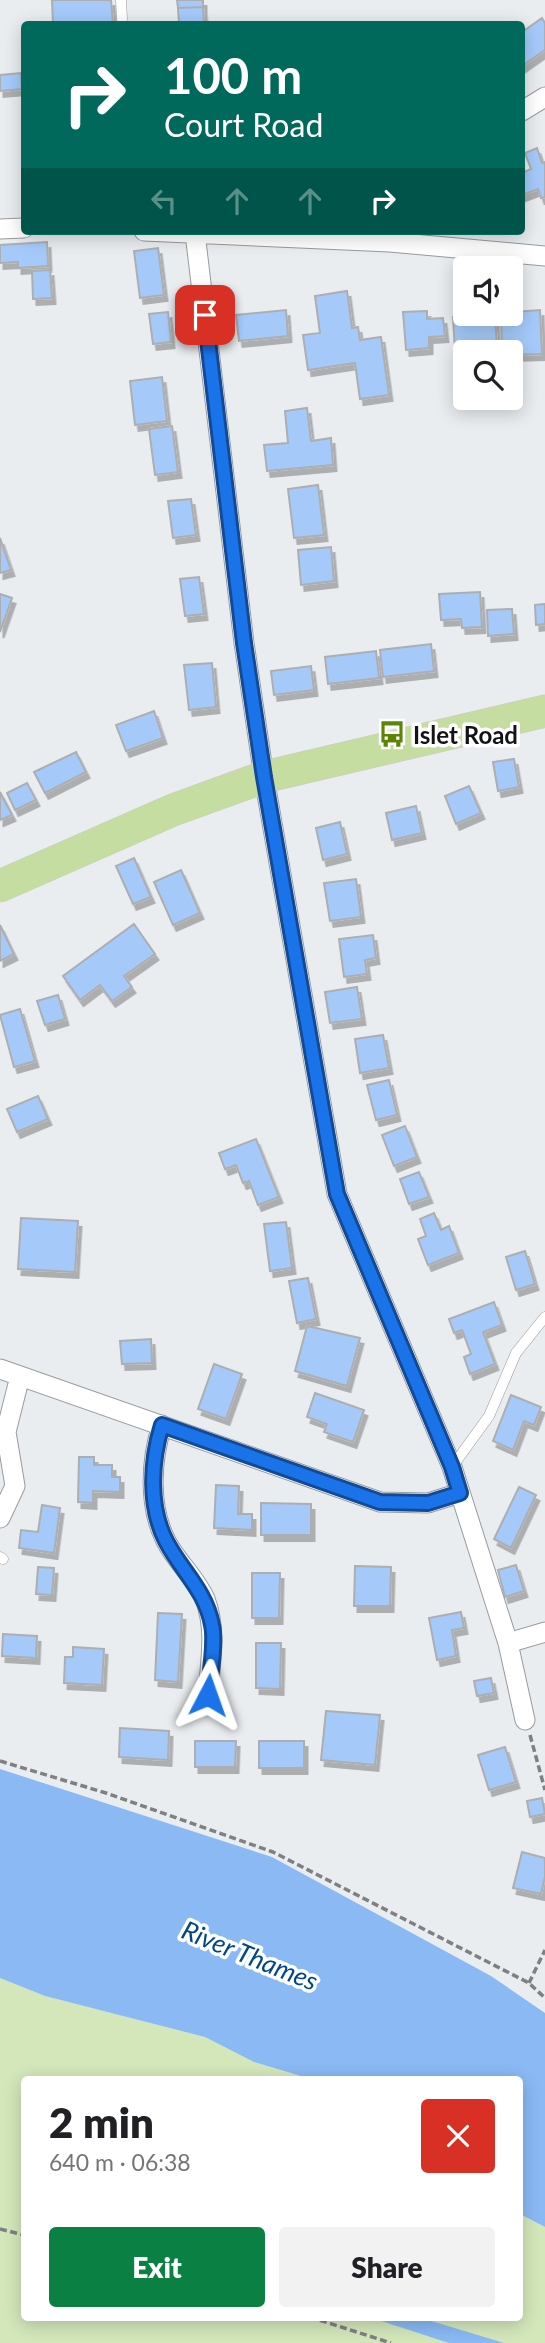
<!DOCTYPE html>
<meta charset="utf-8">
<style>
:root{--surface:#fff;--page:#f2f2f2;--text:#202124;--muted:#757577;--accent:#0b8043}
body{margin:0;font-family:Lato,sans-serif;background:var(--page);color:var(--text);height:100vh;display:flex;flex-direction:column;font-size:26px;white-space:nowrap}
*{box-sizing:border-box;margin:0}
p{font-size:23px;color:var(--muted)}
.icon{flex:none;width:38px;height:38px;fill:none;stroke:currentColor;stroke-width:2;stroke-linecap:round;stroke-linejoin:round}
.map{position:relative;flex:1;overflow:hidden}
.sheet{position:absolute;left:21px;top:2076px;width:502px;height:245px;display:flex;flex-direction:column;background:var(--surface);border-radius:7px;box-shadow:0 4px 18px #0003}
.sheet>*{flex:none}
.guide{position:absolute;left:21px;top:21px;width:504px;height:214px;border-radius:7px;box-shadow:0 4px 18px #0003;background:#00695c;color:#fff;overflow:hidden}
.tools{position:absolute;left:453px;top:256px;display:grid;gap:14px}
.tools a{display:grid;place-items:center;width:70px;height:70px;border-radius:7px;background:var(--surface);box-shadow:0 4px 18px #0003;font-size:35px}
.pin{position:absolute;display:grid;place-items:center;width:60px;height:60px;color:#fff;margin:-30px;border-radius:14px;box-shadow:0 4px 10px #0006}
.me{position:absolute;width:77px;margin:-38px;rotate:4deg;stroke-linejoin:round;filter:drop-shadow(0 0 5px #0008)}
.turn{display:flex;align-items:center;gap:24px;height:147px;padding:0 28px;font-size:32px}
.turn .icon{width:91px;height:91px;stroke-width:2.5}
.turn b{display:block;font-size:49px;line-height:60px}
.lanes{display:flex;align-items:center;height:66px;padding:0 28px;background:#0003;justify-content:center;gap:35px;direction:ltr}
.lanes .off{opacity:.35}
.round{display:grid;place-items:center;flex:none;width:74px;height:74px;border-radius:7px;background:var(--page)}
.summary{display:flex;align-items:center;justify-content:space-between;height:119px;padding:0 28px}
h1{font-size:42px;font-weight:800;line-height:52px}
.primary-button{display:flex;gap:14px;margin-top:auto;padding:14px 28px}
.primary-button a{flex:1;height:80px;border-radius:7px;background:var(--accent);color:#fff;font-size:28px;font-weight:800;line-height:80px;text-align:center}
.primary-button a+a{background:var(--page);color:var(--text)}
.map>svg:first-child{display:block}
</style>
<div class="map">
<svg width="545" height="2343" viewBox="0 0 545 2343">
<defs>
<filter id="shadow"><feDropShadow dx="3.5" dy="6" stdDeviation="0" flood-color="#0004"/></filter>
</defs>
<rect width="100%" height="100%" fill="#eaedf0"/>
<!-- green -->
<path fill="#d3e7bb" d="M0 1978 45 1996 205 2037 254 2062 311 2079H24V2317H520V2214L545 2227V2343H0Z"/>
<!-- water -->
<path fill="#8ab9f4" d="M0 1769 272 1857 491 1976 545 2013V2227L520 2214V2079H311L254 2062 205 2037 45 1996 0 1978Z
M369 2317H418L504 2343H449Z"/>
<!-- building -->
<path fill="#a5cafa" stroke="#acaeb2" stroke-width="2" filter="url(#shadow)" d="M52 0H111L113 24H53Z
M177 0H203V7L178 8Z
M203 7 204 24H179L178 8Z
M542 18 545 23V50L522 66V25L525 30Z
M21 73 22 89 0 91V75Z
M537 148 542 163 545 162V197L541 198 538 189 522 195V173L531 169 525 153Z
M47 242 48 266 18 268V262L0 263V245Z
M158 248 164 295 140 298 134 251Z
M50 270 52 298 33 299 32 271Z
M347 291 352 328 358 327 360 340 381 337 389 395 360 399 355 363 308 370 303 335 320 333 315 296Z
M286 310 288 336 239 341 236 315Z
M540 310 542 354 511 355V352H502L501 313Z
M427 311V319L443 318 445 336 429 337V348L406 350 403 312Z
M168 312 171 342 153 344 149 314Z
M495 314 497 349 455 351 453 317Z
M162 377 167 421 135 425 130 381Z
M307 408 311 441 331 438 333 465 267 471 264 445 288 443 285 411Z
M172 426 178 472 155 475 149 429Z
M318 485 324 535 294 538 288 489Z
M191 499 196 535 173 538 168 501Z
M0 538 11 570 0 573Z
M331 547 334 581 301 585 298 550Z
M199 577 204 614 185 616 180 579Z
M480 592 482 627 462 628 461 619 441 620 439 594Z
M0 594 12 598 0 632Z
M545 604V624L536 625 535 605Z
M512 609 514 634 488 636 487 610Z
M431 644 434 671 383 677 380 650Z
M376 651 379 678 328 684 325 657Z
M212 663 216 707 189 710 184 665Z
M311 666 314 690 274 695 271 671Z
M154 711 163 738 126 751 116 725Z
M76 752 86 772 45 793 34 772Z
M514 759 519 787 498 791 493 762Z
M27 783 36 800 15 810 7 793Z
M469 786 481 813 456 824 445 796Z
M0 792 12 815 0 820Z
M416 806 422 833 392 840 386 813Z
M340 822 347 854 323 860 316 828Z
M134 858 151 897 133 904 116 866Z
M181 870 200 913 173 925 154 882Z
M356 879 361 917 330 921 324 883Z
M134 924 155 954 124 976 132 987 112 1001 100 985 80 1000 63 976Z
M0 925 14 954 0 961Z
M373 935 376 958 365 960 367 974 344 977 339 939Z
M357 987 362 1019 330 1023 325 992Z
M58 995 65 1019 45 1025 37 1001Z
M20 1009 35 1061 14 1067 0 1015Z
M383 1035 389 1068 360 1073 355 1039Z
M389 1080 397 1115 376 1120 367 1085Z
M38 1096 48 1119 17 1132 7 1109Z
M405 1126 417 1157 394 1166 382 1135Z
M256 1139 279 1197 258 1205 249 1181 243 1183 236 1165 225 1169 219 1153Z
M419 1172 429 1197 409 1204 400 1179Z
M434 1213 441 1230 449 1226 459 1253 428 1265 418 1239 426 1236 420 1219Z
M21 1218 78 1221 75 1272 18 1269Z
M286 1222 292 1268 270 1271 264 1224Z
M525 1251 535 1284 516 1290 506 1257Z
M308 1278 316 1319 297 1323 289 1281Z
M494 1302 502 1325 483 1332 495 1364 470 1374 464 1357 471 1354 462 1330 454 1333 449 1319Z
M307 1326 360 1338 347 1386 295 1371Z
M151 1339 152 1363 122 1364 120 1341Z
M214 1364 242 1374 226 1419 198 1409Z
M315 1393 364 1410 353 1442 324 1432 327 1424 307 1417Z
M511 1395 541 1407 534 1425 524 1421 513 1450 493 1441Z
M79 1457H94V1465H112V1477H120V1492L93 1491V1503L78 1502Z
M216 1485 239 1486 238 1514H252V1530L214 1528Z
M519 1487 536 1495 511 1548 494 1539Z
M261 1503 311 1504V1535H261Z
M42 1505 60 1508 54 1553 19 1548 21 1530 38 1532Z
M516 1565 524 1591 505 1597 498 1570Z
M355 1566 391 1567 390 1606H354Z
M38 1567 54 1568 52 1595 36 1594Z
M252 1573H280L279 1618H252Z
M461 1612 464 1628 452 1630 456 1656 437 1660 429 1618Z
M158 1613 182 1614 178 1682 155 1680Z
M3 1634 37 1636 36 1658 2 1656Z
M256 1643H281L280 1689 256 1688Z
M73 1647 104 1649 102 1685 64 1683 65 1657H73Z
M491 1678 494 1693 477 1696 474 1681Z
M326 1711 380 1715 375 1765 321 1760Z
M120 1728 169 1731 168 1760 119 1757Z
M195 1741H236L235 1767H195Z
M259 1741H304V1768H259Z
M505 1747 516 1782 489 1790 478 1755Z
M542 1798 545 1814 530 1817 527 1801Z
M522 1852 545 1858V1876L541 1894 513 1888Z"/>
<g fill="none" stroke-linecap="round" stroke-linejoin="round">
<defs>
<path id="service" d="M121 0 122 19
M452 1467 489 1416 516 1353 545 1317
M0 1557 3 1559"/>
<path id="minor" d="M522 111 545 97
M0 229 24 228
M144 231 390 242 545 256
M195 233 244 643 264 777 337 1194 452 1467 508 1643
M0 1369 380 1502 428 1503 460 1493
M162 1425C151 1460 148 1506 166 1541 176 1561 196 1578 205 1599 217 1630 210 1663 208 1695
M0 1518 15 1486 6 1432 20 1376
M525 1720 508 1643 545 1632"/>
<path id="primary" d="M0 886 173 810 264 777 545 711"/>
</defs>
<!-- service casing -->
<use href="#service" stroke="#989b9e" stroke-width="11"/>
<!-- minor casing -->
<use href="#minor" stroke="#989b9e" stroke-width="21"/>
<!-- primary casing -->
<use href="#primary" stroke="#cbcbcb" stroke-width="33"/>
<!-- path -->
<path stroke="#7e8082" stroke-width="3.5" stroke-dasharray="7 3.5" stroke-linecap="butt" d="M530 1735 545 1790
M0 1761 106 1793 273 1852 529 1983 545 1998
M529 1983 545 1950
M0 2229 24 2235
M310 2317 391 2343"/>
<!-- service -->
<use href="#service" stroke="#fff" stroke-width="10"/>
<!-- minor -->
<use href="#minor" stroke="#fff" stroke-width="19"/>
<!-- primary -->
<use href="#primary" stroke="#c5dda1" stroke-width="32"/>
</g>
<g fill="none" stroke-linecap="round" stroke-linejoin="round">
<defs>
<path id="route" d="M205 315 244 643 264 777 337 1194 452 1467 460 1493 428 1503 380 1502 162 1425C151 1460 148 1506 166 1541 181 1570 206 1591 212 1625 216 1642 210 1676 208 1695"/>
</defs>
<!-- route casing -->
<use href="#route" stroke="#114b97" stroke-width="18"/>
<!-- route -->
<use href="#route" stroke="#1a73e8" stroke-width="12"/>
</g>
<!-- icons -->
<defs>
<symbol id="bus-bare" viewBox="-9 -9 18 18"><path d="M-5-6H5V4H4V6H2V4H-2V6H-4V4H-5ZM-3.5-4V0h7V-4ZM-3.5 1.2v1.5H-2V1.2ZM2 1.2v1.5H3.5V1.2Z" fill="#5d8406" stroke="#fff" stroke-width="2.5" paint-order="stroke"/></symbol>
</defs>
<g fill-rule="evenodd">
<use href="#bus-bare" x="373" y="715" width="38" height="38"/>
</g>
<g text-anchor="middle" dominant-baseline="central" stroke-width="7" stroke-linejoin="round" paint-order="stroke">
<!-- poi labels -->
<g font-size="24" font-weight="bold" fill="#121314" stroke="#fff" text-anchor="start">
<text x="413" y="734">Islet Road</text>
</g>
<!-- water labels -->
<g font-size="26" font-style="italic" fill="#02468a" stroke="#fff">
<text transform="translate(250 1955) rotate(22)">River Thames</text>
</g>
</g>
</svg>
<div class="tools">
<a><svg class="icon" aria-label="sound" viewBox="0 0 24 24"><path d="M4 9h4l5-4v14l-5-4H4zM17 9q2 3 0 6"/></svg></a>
<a><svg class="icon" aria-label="search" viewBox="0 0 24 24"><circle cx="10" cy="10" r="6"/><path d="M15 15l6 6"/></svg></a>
</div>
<div class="pin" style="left:205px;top:315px;background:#d93025"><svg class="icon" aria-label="arrive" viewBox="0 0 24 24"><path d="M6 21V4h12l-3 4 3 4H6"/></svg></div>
<svg class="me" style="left:208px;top:1695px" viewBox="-20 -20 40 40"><path d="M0-17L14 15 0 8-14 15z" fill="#1a73e8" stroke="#fff" stroke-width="4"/></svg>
<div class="guide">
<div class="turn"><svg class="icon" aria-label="right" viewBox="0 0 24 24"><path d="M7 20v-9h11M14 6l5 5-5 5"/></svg><div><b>100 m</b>Court Road</div></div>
<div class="lanes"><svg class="icon off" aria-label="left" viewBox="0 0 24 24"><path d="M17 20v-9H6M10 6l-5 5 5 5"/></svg><svg class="icon off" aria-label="ahead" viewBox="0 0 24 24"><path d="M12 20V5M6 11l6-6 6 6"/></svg><svg class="icon off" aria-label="ahead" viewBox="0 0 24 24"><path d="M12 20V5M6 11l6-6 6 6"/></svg><svg class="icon" aria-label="right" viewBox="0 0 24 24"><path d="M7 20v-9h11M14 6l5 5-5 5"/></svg></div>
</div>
<section class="sheet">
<div class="summary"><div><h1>2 min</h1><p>640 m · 06:38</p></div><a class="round" style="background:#d93025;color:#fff"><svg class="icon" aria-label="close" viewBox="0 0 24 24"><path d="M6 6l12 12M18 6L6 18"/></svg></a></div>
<div class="primary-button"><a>Exit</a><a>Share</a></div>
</section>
</div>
